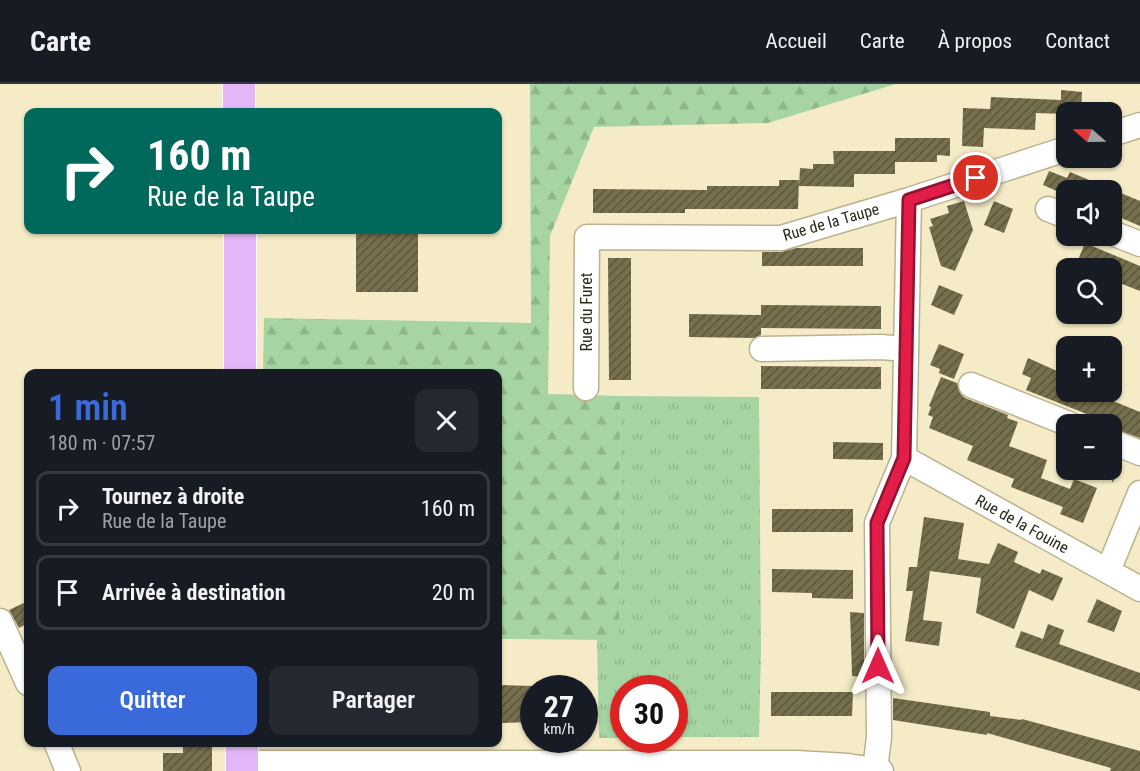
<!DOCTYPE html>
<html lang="fr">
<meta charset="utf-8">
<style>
:root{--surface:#171b24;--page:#242831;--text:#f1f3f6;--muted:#9ea1a6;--line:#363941;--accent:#3a6ada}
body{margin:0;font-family:"Roboto Condensed",sans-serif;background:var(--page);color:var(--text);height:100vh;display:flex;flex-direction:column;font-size:22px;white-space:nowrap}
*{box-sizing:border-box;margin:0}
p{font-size:20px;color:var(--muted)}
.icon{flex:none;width:33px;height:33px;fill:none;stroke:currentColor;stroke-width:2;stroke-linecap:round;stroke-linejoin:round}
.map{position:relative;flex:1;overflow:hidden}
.sheet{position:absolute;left:24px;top:285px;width:478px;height:378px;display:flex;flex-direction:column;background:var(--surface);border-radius:12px;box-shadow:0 2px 4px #0004}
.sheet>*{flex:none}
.banner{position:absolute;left:24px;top:24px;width:478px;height:126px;border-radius:12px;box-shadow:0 2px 4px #0004;background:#00695c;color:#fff;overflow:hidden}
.needle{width:39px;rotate:290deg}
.tools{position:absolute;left:1056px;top:18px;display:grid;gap:12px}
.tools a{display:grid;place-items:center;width:66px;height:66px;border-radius:12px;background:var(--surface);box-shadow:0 2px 4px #0004;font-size:30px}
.speed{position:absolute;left:520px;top:591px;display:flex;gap:12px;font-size:30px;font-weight:700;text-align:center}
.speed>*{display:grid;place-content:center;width:78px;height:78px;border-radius:50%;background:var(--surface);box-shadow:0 2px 4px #0004;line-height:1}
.speed small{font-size:15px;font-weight:400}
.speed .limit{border:9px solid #d22;background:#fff;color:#111}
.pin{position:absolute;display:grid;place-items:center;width:51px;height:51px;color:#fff;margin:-26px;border:3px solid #fff;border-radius:50%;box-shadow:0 2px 6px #0007}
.me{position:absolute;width:66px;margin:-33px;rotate:0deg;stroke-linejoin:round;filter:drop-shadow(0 0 4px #0008)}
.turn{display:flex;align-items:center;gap:21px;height:126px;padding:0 24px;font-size:27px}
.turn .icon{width:78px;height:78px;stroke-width:2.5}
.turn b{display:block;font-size:42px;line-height:51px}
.round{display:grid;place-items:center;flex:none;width:63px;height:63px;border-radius:12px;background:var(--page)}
.summary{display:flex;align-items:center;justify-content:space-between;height:102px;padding:0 24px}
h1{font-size:36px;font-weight:600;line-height:45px;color:var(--accent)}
.primary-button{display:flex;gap:12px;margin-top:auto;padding:12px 24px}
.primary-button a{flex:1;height:69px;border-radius:12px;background:var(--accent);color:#fff;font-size:24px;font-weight:600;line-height:69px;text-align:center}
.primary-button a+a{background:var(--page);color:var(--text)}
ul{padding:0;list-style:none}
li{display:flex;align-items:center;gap:18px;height:75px;margin:0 12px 9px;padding:0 12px;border:3px solid var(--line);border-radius:12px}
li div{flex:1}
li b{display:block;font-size:22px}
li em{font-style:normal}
header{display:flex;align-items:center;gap:36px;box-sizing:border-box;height:84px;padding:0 30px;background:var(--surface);border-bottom:2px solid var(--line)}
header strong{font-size:28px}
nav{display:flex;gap:33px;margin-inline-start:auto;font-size:21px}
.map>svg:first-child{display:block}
</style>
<header>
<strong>Carte</strong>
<nav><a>Accueil</a><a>Carte</a><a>À propos</a><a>Contact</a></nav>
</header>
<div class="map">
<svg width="1140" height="687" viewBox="0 0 1140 687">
<defs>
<pattern id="grass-tufts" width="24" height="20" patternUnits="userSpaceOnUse" patternTransform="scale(1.5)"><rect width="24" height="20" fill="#a7d4a3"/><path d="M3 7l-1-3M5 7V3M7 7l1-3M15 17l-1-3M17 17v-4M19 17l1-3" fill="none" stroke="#90b68c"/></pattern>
<pattern id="forest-firs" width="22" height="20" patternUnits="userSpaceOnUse" patternTransform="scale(1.5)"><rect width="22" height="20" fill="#a7d4a3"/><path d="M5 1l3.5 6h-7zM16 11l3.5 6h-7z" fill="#90b68c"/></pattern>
<pattern id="building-hatch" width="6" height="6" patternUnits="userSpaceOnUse" patternTransform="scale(1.5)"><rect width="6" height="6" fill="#766f4d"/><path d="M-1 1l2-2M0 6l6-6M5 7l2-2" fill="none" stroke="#5c563c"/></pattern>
</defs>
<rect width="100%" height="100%" fill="#f5ecc7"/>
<!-- grass -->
<path fill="url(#grass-tufts)" d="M620 312 759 313 761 566 759 653H675V604H624V654H599L597 555 619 556Z"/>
<!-- forest -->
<path fill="url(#forest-firs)" d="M530 0H896L768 39 594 43 550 152 548 310 620 312 619 556 498 555V290H263L264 234 531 239Z"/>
<!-- building -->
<path fill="url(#building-hatch)" d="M1061 6 1082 8 1081 28H1066V30L1036 29 1035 46 984 44 983 63 962 62 963 24 990 25 991 13 1061 16Z
M895 54H950V72L937 71V78H895Z
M833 67H895V90H854V103L799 102 800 84 813 85V80H834Z
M1049 87 1067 94 1070 88 1140 117V142L1112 130V106H1066V111L1043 101Z
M779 96H799L798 125H685V129H593V105L707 106V102H779Z
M964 117 973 146 955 187 941 182 929 143 933 142 930 135 949 129 947 122Z
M994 117 1013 125 1004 149 984 141Z
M356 146H418V208H356Z
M1085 159 1140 182V207L1112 196V184H1085L1076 181Z
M796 164H863V182H762V168H781Z
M608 174H631V296H609Z
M939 201 963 211 954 231 931 221Z
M761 221 881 222V245L761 244V251L754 254 689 253V230L761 231Z
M939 260 964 270 954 295 939 289 940 285 930 281Z
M1028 274 1066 291V308H1091L1140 328V354L1112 344V340L1026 306 1031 294 1022 290Z
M761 282 881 283V305H761Z
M941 293 957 299 960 309 965 314 1008 331 1007 334 1018 338 1009 362 1047 376 1041 394 1070 405 1074 395 1097 404 1083 439 1060 430 1063 423 1011 403 1014 395 967 376 973 362 929 344 933 333 928 331 931 323 929 322Z
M833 358 883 359V376L833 375Z
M1112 373 1121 377 1113 398H1112Z
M772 425H853V448H772Z
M924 433 964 439 958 475 989 480 998 459 1018 468 1014 478 1040 490 1042 485 1063 494 1053 517 1029 506 1014 545 976 529 981 494 930 487 923 536 942 538 939 562 905 557 913 507H906L909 483H917Z
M772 485 853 486V515L812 514V509L772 508Z
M1097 515 1122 527 1114 548 1087 538Z
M28 517V539L19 544 9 526Z
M850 528 864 529V593L852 592Z
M1048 540 1064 546 1059 560 1140 589V607L1015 563 1021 547 1043 555Z
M498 601 534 602V638L498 639Z
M771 608H853L852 632H771Z
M893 614 990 628V632L1021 636 1022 635 1140 667V687H1110L1111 684 987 649V651L893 636Z
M183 658H212V687H163V669H183Z"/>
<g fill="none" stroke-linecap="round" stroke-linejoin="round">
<defs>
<path id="minor" d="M1112 50 1140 41
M1048 125 1066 132
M1112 149 1140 160
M762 265 881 263 906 265
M971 301 1069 340
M586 304 587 153 781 154 909 116 1066 65
M1112 358 1140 369
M904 374 1140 505
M1108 487 1140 409
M0 537 28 599
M56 658 68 687
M242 679H796L848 682 881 687
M875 686 879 653 877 439 904 374 909 116"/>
<path id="major" d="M239 0V28
M240 146V290
M242 658V687"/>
</defs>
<!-- minor casing -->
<use href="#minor" stroke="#bab28f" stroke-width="27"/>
<!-- major casing -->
<use href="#major" stroke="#fff" stroke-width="34"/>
<!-- minor -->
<use href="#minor" stroke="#fff" stroke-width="24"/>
<!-- major -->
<use href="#major" stroke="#e3b6f7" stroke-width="32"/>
</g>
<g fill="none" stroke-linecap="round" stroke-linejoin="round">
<defs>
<path id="route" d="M878 582 877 439 904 374 909 116 976 94"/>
</defs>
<!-- route casing -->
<use href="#route" stroke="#92132f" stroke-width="15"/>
<!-- route -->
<use href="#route" stroke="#e11d48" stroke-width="10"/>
</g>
<g text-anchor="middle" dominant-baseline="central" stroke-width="6" stroke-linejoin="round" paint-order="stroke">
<!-- street labels -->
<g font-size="16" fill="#2c291a" stroke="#fff">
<text transform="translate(831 138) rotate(-16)">Rue de la Taupe</text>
<text transform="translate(586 228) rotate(-90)">Rue du Furet</text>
<text transform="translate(1022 440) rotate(29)">Rue de la Fouine</text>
</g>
</g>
</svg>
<div class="tools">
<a><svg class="needle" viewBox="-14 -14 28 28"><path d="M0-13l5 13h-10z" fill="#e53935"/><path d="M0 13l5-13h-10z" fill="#9ea1a6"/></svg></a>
<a><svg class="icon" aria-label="sound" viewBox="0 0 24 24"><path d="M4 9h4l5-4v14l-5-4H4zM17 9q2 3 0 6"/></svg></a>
<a><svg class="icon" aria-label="search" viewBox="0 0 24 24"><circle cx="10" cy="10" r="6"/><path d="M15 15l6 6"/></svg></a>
<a>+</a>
<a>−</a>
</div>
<div class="speed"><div>27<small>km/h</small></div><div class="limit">30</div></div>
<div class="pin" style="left:976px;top:94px;background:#d93025"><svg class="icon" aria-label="arrive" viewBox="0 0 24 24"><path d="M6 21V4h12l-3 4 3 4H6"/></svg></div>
<svg class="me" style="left:878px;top:582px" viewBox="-20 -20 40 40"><path d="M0-17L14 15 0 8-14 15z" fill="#e11d48" stroke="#fff" stroke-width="4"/></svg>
<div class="banner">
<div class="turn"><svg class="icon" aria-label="right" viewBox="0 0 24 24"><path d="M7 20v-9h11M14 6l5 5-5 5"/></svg><div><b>160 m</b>Rue de la Taupe</div></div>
</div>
<section class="sheet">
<div class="summary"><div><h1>1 min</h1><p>180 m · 07:57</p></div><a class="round"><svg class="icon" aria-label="close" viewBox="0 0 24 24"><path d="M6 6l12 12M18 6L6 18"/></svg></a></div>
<ul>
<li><svg class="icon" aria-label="right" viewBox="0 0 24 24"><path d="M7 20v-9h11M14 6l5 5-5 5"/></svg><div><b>Tournez à droite</b><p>Rue de la Taupe</p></div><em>160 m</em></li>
<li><svg class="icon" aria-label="arrive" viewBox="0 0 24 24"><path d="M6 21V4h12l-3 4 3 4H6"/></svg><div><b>Arrivée à destination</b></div><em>20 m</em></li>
</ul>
<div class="primary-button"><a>Quitter</a><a>Partager</a></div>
</section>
</div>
